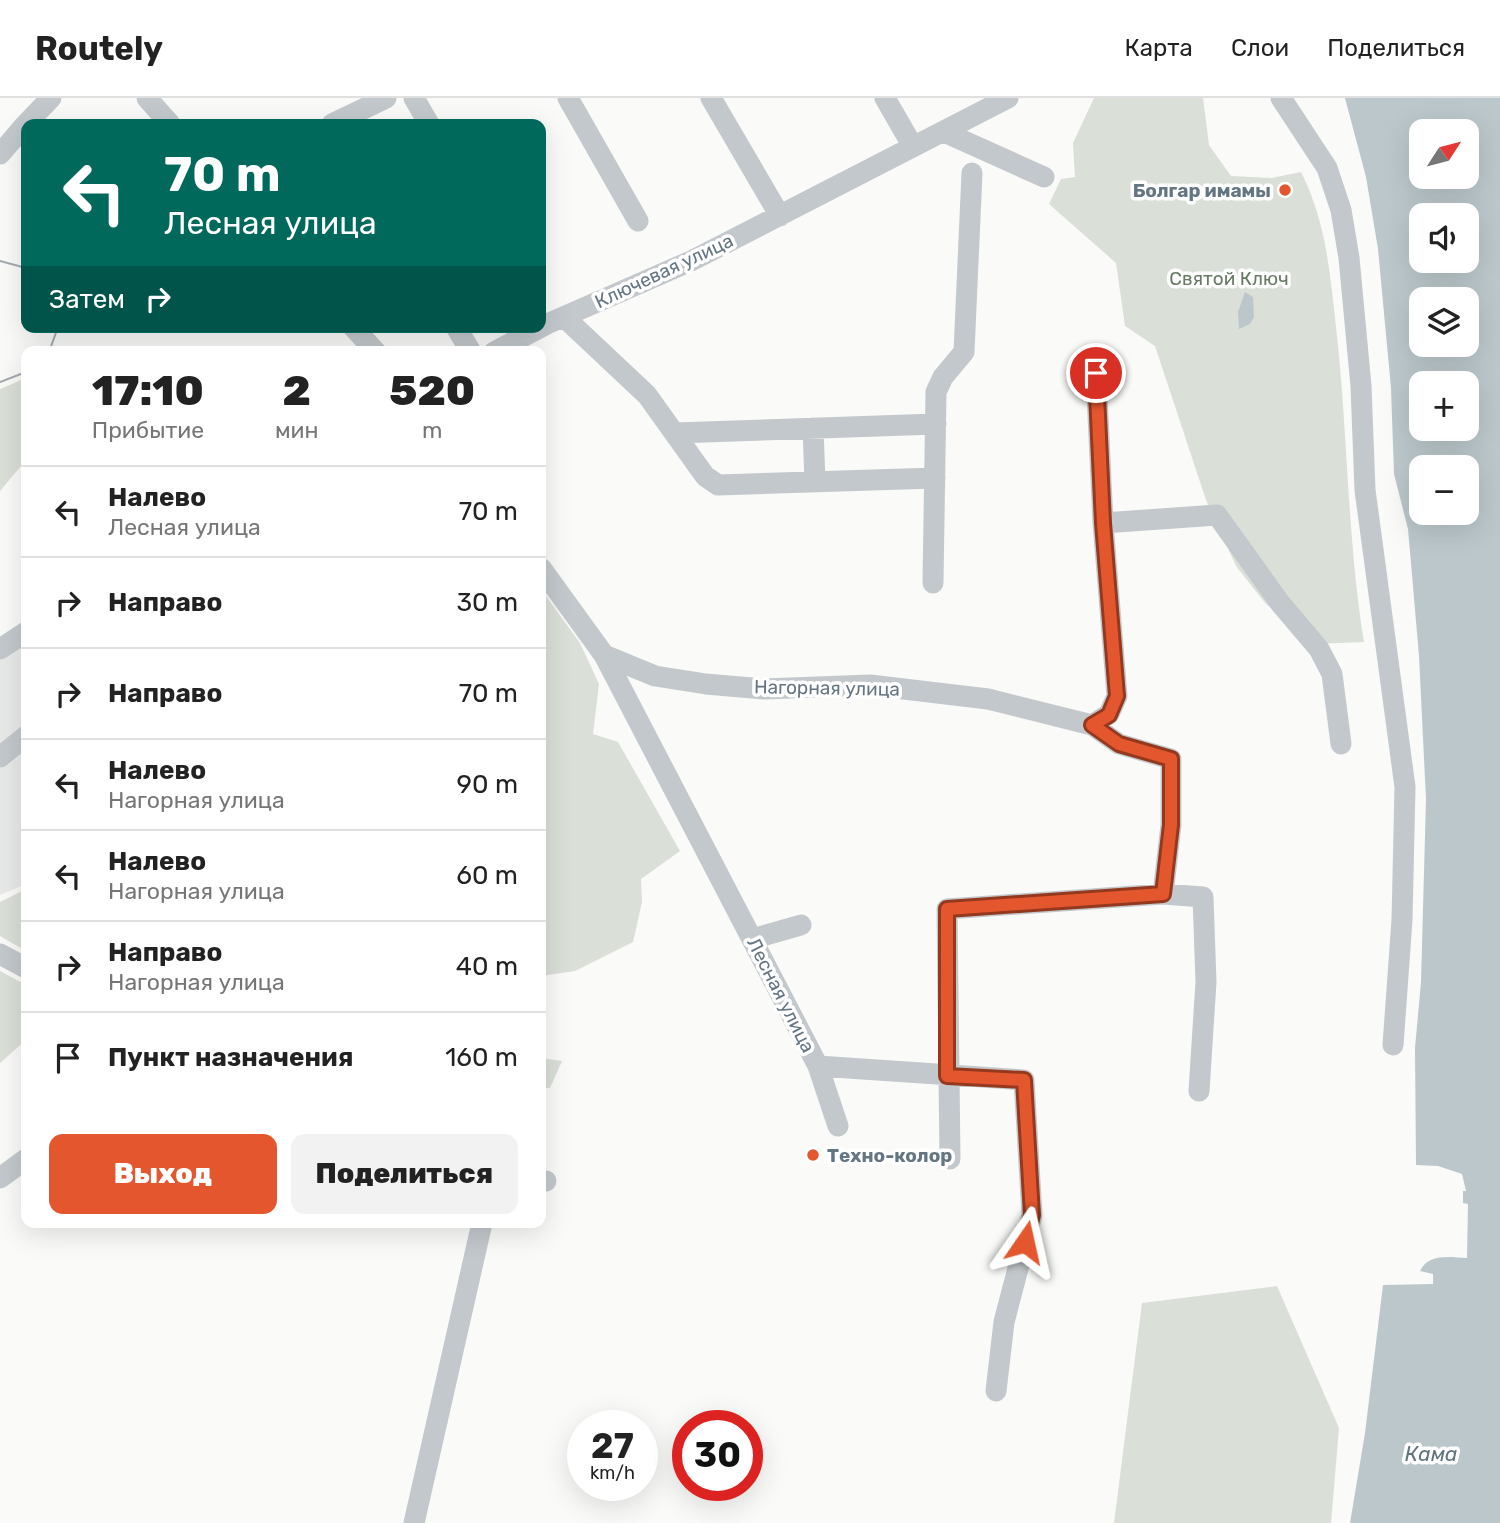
<!DOCTYPE html>
<html lang="ru">
<meta charset="utf-8">
<style>
:root{--surface:#fff;--page:#f2f2f2;--text:#222;--muted:#767676;--line:#e0e0e0;--accent:#e4572e}
body{margin:0;font-family:Rubik,sans-serif;background:var(--page);color:var(--text);height:100vh;display:flex;flex-direction:column;font-size:26px;white-space:nowrap}
*{box-sizing:border-box;margin:0}
p{font-size:23px;color:var(--muted)}
.icon{flex:none;width:38px;height:38px;fill:none;stroke:currentColor;stroke-width:2;stroke-linecap:round;stroke-linejoin:round}
.map{position:relative;flex:1;overflow:hidden}
.side{position:absolute;left:21px;top:248px;width:525px;height:882px;display:flex;flex-direction:column;background:var(--surface);border-radius:14px;box-shadow:0 7px 28px #0002}
.side>*{flex:none}
.guide{position:absolute;left:21px;top:21px;width:525px;height:214px;border-radius:14px;box-shadow:0 7px 28px #0002;background:#00695c;color:#fff;overflow:hidden}
.needle{width:46px;rotate:54deg}
.fabs{position:absolute;left:1409px;top:21px;display:grid;gap:14px}
.fabs a{display:grid;place-items:center;width:70px;height:70px;border-radius:14px;background:var(--surface);box-shadow:0 7px 28px #0002;font-size:35px}
.speed{position:absolute;left:567px;top:1312px;display:flex;gap:14px;font-size:35px;font-weight:700;text-align:center}
.speed>*{display:grid;place-content:center;width:91px;height:91px;border-radius:50%;background:var(--surface);box-shadow:0 7px 28px #0002;line-height:1}
.speed small{font-size:18px;font-weight:400}
.speed .limit{border:10px solid #d22;background:#fff;color:#111}
.pin{position:absolute;display:grid;place-items:center;width:60px;height:60px;color:#fff;margin:-30px;border:4px solid #fff;border-radius:50%;box-shadow:0 2px 7px #0007}
.me{position:absolute;width:77px;margin:-38px;rotate:11deg;stroke-linejoin:round;filter:drop-shadow(0 0 5px #0008)}
.turn{display:flex;align-items:center;gap:24px;height:147px;padding:0 28px;font-size:32px}
.turn .icon{width:91px;height:91px;stroke-width:2.5}
.turn b{display:block;font-size:49px;line-height:60px}
.then{display:flex;align-items:center;height:66px;padding:0 28px;background:#0003;gap:14px;font-size:26px}
.eta{display:flex;justify-content:space-evenly;align-items:center;height:119px;text-align:center}
.eta b{font-size:42px;font-weight:800;line-height:49px}
.cta{display:flex;gap:14px;margin-top:auto;padding:14px 28px}
.cta a{flex:1;height:80px;border-radius:14px;background:var(--accent);color:#fff;font-size:28px;font-weight:800;line-height:80px;text-align:center}
.cta a+a{background:var(--page);color:var(--text)}
ul{padding:0;list-style:none}
li{display:flex;align-items:center;gap:21px;height:91px;padding:0 28px;border-top:2px solid var(--line)}
li div{flex:1}
li b{display:block;font-size:26px}
li em{font-style:normal}
header{display:flex;align-items:center;gap:42px;box-sizing:border-box;height:98px;padding:0 35px;background:var(--surface);border-bottom:2px solid var(--line)}
header strong{font-size:33px}
nav{display:flex;gap:38px;margin-inline-start:auto;font-size:24px}
.map>svg:first-child{display:block}
</style>
<header>
<strong>Routely</strong>
<nav><a>Карта</a><a>Слои</a><a>Поделиться</a></nav>
</header>
<div class="map">
<svg width="1500" height="1425" viewBox="0 0 1500 1425">
<rect width="100%" height="100%" fill="#fafaf8"/>
<!-- built -->
<path fill="#e8e9e9" d="M26 543V786L0 797V560Z"/>
<!-- green -->
<path fill="#dadfd7" d="M1094 0H1203L1209 47 1231 78 1272 80 1301 74C1326 123 1330 175 1336 229 1348 334 1347 440 1364 544L1312 546 1265 505 1236 468 1206 402 1155 248 1125 228 1116 165 1049 106 1061 81 1075 79 1073 45Z
M26 280V362L0 393V291Z
M541 491 580 545 599 586 593 636 618 644 680 753 641 781 642 804 633 844 575 873 541 878Z
M26 791V853L0 838V804Z
M0 873 26 887V942L0 965Z
M541 960 562 963 550 990H541Z
M1277 1188 1339 1330 1331 1425H1114L1142 1205Z"/>
<!-- water -->
<path fill="#bbc7cb" fill-rule="evenodd" d="M1345 0H1500V1425H1350L1365 1335 1383 1187 1433 1186V1176L1420 1173C1428 1155 1450 1159 1467 1160L1468 1106 1463 1105V1093H1466L1462 1076 1438 1068 1416 1067 1415 950 1421 884 1426 701 1419 558 1408 431 1394 376 1391 290 1378 151 1366 79ZM1421 33H1466V79H1421ZM1421 117H1466V163H1421ZM1421 201H1466V247H1421ZM1421 285H1466V331H1421ZM1421 369H1466V415H1421Z
M1245 194 1253 199 1254 219 1250 226 1239 231 1238 214Z"/>
<g fill="none" stroke-linecap="round" stroke-linejoin="round">
<!-- minor -->
<path stroke="#c3c8cc" stroke-width="21" d="M147 0 170 26
M414 0 429 26
M568 0 638 123
M711 0 780 118
M885 0 912 47
M1281 0 1327 70 1341 112 1349 160 1361 288 1365 392 1405 689 1402 822 1393 947
M26 26 51 0
M332 26 386 0
M944 34 1044 79
M0 56 26 26
M564 219 647 297 705 378 718 387 935 380
M353 229 376 254
M456 229 471 254
M494 254 547 226 691 163 1008 0
M813 330 815 384
M675 335 936 326
M1103 425 1217 417 1280 505 1319 551 1332 576 1341 646
M541 470 604 557 818 968 838 1028
M933 485 936 294 943 279 964 254 972 75
M0 551 26 534
M604 557 655 578 706 586 764 591 870 587 988 601 1092 627 1119 646 1171 661V727L1163 796
M1092 627 1109 616 1117 598 1103 425 1096 275
M0 659 26 638
M752 841 801 827
M0 856 26 870
M818 968 1024 982 1032 1117 1004 1224 996 1293
M950 1061 947 811 1163 796 1203 799 1206 884 1199 993
M0 1080 26 1061
M541 1083H546
M414 1425 482 1125"/>
<!-- tram -->
<path stroke="#a2aab0" stroke-width="2" d="M0 163 26 170
M49 254 58 229
M0 284 26 274"/>
</g>
<g fill="none" stroke-linecap="round" stroke-linejoin="round">
<defs>
<path id="route" d="M1025 1144 1032 1117 1024 982 947 978V811L1163 796 1171 727V661L1119 646 1092 627 1109 617 1117 598 1103 425 1096 275"/>
</defs>
<!-- route casing -->
<use href="#route" stroke="#94391e" stroke-width="18"/>
<!-- route -->
<use href="#route" stroke="#e4572e" stroke-width="12"/>
</g>
<!-- markers -->
<g fill="#e4572e" stroke="#fff" stroke-width="2.5">
<circle cx="1285" cy="92" r="7"/>
<circle cx="813" cy="1057" r="7"/>
</g>
<g text-anchor="middle" dominant-baseline="central" stroke-width="7" stroke-linejoin="round" paint-order="stroke">
<!-- poi labels -->
<g font-size="19" font-weight="bold" fill="#657683" stroke="#fff" text-anchor="end">
<text x="1271" y="92">Болгар имамы</text>
<text x="827" y="1057" text-anchor="start">Техно-колор</text>
</g>
<!-- street labels -->
<g font-size="19" fill="#657683" stroke="#fff">
<text transform="translate(664 173) rotate(-25)">Ключевая улица</text>
<text transform="translate(827 590) rotate(1)">Нагорная улица</text>
<text transform="translate(781 897) rotate(63)">Лесная улица</text>
</g>
<!-- park labels -->
<g font-size="19" fill="#687a64" stroke="#fff">
<text x="1229" y="180">Святой Ключ</text>
</g>
<!-- water labels -->
<g font-size="21" font-style="italic" fill="#60757c" stroke="#fff">
<text x="1431" y="1355">Кама</text>
</g>
</g>
</svg>
<div class="fabs">
<a><svg class="needle" viewBox="-14 -14 28 28"><path d="M0-13l5 13h-10z" fill="#e53935"/><path d="M0 13l5-13h-10z" fill="#767676"/></svg></a>
<a><svg class="icon" aria-label="sound" viewBox="0 0 24 24"><path d="M4 9h4l5-4v14l-5-4H4zM17 9q2 3 0 6"/></svg></a>
<a><svg class="icon" aria-label="layers" viewBox="0 0 24 24"><path d="M12 4l9 5-9 5-9-5zM3 14l9 5 9-5"/></svg></a>
<a>+</a>
<a>−</a>
</div>
<div class="speed"><div>27<small>km/h</small></div><div class="limit">30</div></div>
<div class="pin" style="left:1096px;top:275px;background:#d93025"><svg class="icon" aria-label="arrive" viewBox="0 0 24 24"><path d="M6 21V4h12l-3 4 3 4H6"/></svg></div>
<svg class="me" style="left:1025px;top:1144px" viewBox="-20 -20 40 40"><path d="M0-17L14 15 0 8-14 15z" fill="#e4572e" stroke="#fff" stroke-width="4"/></svg>
<div class="guide">
<div class="turn"><svg class="icon" aria-label="left" viewBox="0 0 24 24"><path d="M17 20v-9H6M10 6l-5 5 5 5"/></svg><div><b>70 m</b>Лесная улица</div></div>
<div class="then">Затем<svg class="icon" aria-label="right" viewBox="0 0 24 24"><path d="M7 20v-9h11M14 6l5 5-5 5"/></svg></div>
</div>
<section class="side">
<div class="eta">
<div><b>17:10</b><p>Прибытие</p></div>
<div><b>2</b><p>мин</p></div>
<div><b>520</b><p>m</p></div>
</div>
<ul>
<li><svg class="icon" aria-label="left" viewBox="0 0 24 24"><path d="M17 20v-9H6M10 6l-5 5 5 5"/></svg><div><b>Налево</b><p>Лесная улица</p></div><em>70 m</em></li>
<li><svg class="icon" aria-label="right" viewBox="0 0 24 24"><path d="M7 20v-9h11M14 6l5 5-5 5"/></svg><div><b>Направо</b></div><em>30 m</em></li>
<li><svg class="icon" aria-label="right" viewBox="0 0 24 24"><path d="M7 20v-9h11M14 6l5 5-5 5"/></svg><div><b>Направо</b></div><em>70 m</em></li>
<li><svg class="icon" aria-label="left" viewBox="0 0 24 24"><path d="M17 20v-9H6M10 6l-5 5 5 5"/></svg><div><b>Налево</b><p>Нагорная улица</p></div><em>90 m</em></li>
<li><svg class="icon" aria-label="left" viewBox="0 0 24 24"><path d="M17 20v-9H6M10 6l-5 5 5 5"/></svg><div><b>Налево</b><p>Нагорная улица</p></div><em>60 m</em></li>
<li><svg class="icon" aria-label="right" viewBox="0 0 24 24"><path d="M7 20v-9h11M14 6l5 5-5 5"/></svg><div><b>Направо</b><p>Нагорная улица</p></div><em>40 m</em></li>
<li><svg class="icon" aria-label="arrive" viewBox="0 0 24 24"><path d="M6 21V4h12l-3 4 3 4H6"/></svg><div><b>Пункт назначения</b></div><em>160 m</em></li>
</ul>
<div class="cta"><a>Выход</a><a>Поделиться</a></div>
</section>
</div>
